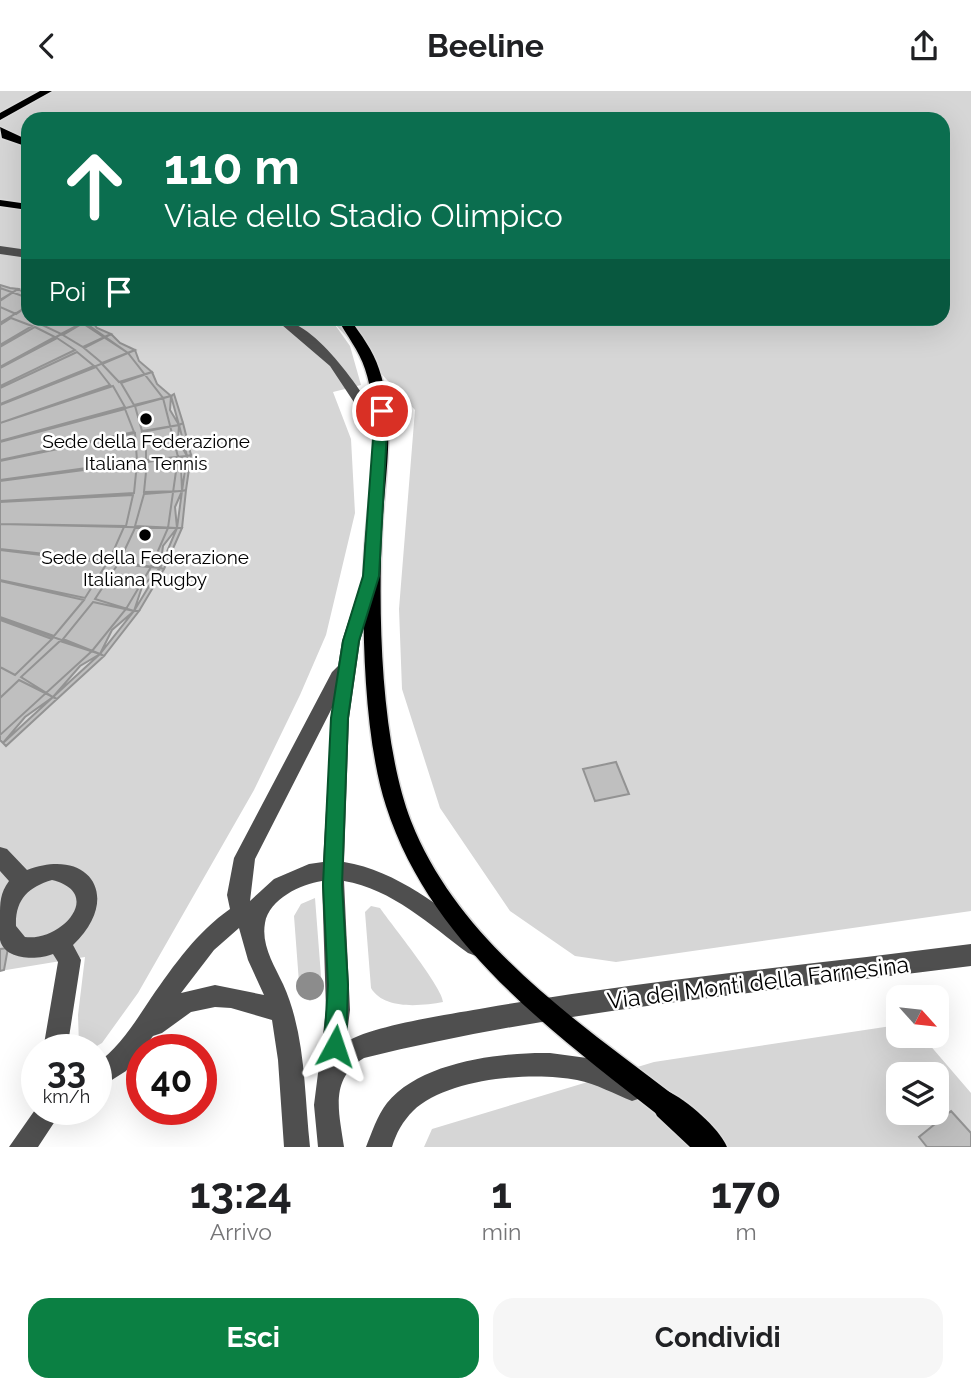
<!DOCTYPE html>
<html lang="it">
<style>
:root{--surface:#fff;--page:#f6f6f6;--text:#202124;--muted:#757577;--accent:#0b8043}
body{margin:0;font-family:Raleway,sans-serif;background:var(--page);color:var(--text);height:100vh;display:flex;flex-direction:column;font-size:26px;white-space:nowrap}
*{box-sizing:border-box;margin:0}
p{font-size:23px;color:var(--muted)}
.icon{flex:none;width:38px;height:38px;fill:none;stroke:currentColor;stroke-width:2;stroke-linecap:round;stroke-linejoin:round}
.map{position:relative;height:1056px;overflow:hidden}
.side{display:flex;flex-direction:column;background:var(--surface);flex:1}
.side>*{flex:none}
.banner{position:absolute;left:21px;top:21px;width:929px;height:214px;border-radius:21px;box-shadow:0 7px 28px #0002;background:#0b6e4f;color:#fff;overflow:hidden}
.needle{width:46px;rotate:117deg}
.tools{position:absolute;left:886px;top:894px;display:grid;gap:14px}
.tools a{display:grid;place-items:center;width:63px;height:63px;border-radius:14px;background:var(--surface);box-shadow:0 7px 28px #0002;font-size:35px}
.speed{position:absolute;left:21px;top:943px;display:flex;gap:14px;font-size:35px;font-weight:700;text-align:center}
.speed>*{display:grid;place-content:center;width:91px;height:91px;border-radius:50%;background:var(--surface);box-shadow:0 7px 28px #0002;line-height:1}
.speed small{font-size:18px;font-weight:400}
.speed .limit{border:10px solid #d22;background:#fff;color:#111}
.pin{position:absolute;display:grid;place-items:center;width:60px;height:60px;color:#fff;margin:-30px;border:4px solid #fff;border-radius:50%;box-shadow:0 2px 7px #0007}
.me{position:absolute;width:77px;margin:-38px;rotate:5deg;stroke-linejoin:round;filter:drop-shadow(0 0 5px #0008)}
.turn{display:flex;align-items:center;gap:24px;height:147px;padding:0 28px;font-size:32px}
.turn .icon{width:91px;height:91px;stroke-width:2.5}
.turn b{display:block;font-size:49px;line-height:60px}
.then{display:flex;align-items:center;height:66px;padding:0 28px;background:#0003;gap:14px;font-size:26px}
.eta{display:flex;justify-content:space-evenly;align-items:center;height:119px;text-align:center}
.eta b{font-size:42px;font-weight:700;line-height:49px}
.primary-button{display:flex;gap:14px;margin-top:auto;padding:14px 28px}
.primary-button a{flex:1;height:80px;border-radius:21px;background:var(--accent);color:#fff;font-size:28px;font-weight:700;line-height:80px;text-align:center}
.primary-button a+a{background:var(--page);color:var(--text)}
header{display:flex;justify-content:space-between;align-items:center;height:91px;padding:0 28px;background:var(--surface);font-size:32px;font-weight:700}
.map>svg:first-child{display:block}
</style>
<header><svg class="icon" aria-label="back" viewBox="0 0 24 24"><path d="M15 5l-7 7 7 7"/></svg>Beeline<svg class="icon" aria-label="share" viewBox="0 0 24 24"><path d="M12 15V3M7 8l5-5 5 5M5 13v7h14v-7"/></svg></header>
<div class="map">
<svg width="971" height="1056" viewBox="0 0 971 1056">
<rect width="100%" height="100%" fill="#fff"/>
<!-- green -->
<path fill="#d6d6d6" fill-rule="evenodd" d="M0 0H971V820L616 871 575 865 510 820 440 717 402 598 399 518 415 319 333 231 350 255 361 294 333 301 351 348 355 422 326 544 300 604 254 699 138 902 102 952 90 959 79 955 78 924 85 866 0 880ZM28 28H943V228H28Z
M315 807 322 898 320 905 310 910 300 905 294 825 301 813Z
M371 815 380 817C391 833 443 897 443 911 421 915 384 919 371 897L365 821Z
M898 934V945H922L971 1002V1056H424L432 1038 654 971ZM898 984H936V1022H898Z"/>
<!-- building -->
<path fill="#bfbfbf" stroke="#939393" stroke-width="2" d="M0 194 10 197 18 198 0 209Z
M0 197 28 207V228H76L128 262 163 307 178 366 168 437 151 476 126 518 92 560 0 644Z
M0 197 28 207V215L0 232Z
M18 198 28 204V215L16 223 0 216V210Z
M28 215V228H76L84 231 0 276V232Z
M11 227 32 235 0 254V234Z
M50 228H90L61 243 40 233Z
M90 228 97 237 111 243 83 256 63 244Z
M84 231 128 262 0 314V276Z
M35 236 55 246 0 276V256Z
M111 243 120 252 135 259 102 272 84 257Z
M57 247 75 259 0 295V277Z
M135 259 139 270 152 281 119 291 102 273Z
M77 261 94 275 0 313V297Z
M128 262 163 307 0 351V314Z
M96 276 110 294 0 332V314Z
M152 281 157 293 171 305 134 314 121 292Z
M113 295 125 316 0 350V332Z
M174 303 183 332 179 334 171 305Z
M171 305 170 319 179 334 142 340 135 315Z
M163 307 178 366 0 389V351Z
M125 318 134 341 0 369V351Z
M183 332 191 364 187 365 179 334Z
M179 334 178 349 187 365 146 369V350L142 341Z
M135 342 137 370 0 389V370Z
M191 364 186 399 182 400 187 365Z
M187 365 181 374 182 400 144 401 147 371Z
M178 366 168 437 0 433V389Z
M137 372 134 402 0 410V390Z
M186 399 182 437H177L182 400Z
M182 400 175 416 177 437 135 435 144 403Z
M133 404 126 435 0 433V411Z
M0 433 124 436 109 470 0 458Z
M0 433 168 437 151 476 126 518 92 560 0 527Z
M135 437H177L163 455 160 477 119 471Z
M177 437H182L164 478 160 477Z
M0 459 107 472 85 507 0 489Z
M118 473 160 477 142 496 134 520 95 508Z
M160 477 164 478 139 520H134Z
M0 490 84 509 54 545 0 526Z
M93 511 134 520 112 539 100 563 63 548Z
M134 520H139L104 565 100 563Z
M0 527 92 560 0 644Z
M0 529 52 548 15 584 0 576Z
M60 550 100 563 80 575 53 606 21 586Z
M100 563 104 565 57 608 53 606Z
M19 589 53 606 25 626 3 652 0 649V607Z
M53 606 57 608 6 655 3 652Z
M616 671 629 703 595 710 583 678Z
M8 857 4 879 0 880V858Z
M951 1020 971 1042V1056H927L919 1046Z"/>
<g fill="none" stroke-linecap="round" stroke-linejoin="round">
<defs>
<path id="major" d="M40 0H52L0 29V22Z
M0 36 28 49V56L2 47Z
M0 109 28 113V119L0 115Z
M338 228H350C361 244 373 259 379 278 397 330 384 388 382 441 378 525 381 652 411 730 459 852 577 930 676 1006L679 1015 676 1024 667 1027 658 1024C550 939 430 852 386 715 364 647 362 539 364 468 366 407 385 338 365 278 359 259 346 244 338 228Z"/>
<path id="highway" d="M667 1000C686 1008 719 1037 727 1056H690L657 1025 652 1015 657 1005Z"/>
</defs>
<!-- major casing -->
<use href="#major" stroke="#dbdbdb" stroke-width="3"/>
<!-- highway casing -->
<use href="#highway" stroke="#dbdbdb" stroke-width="3"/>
<!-- minor -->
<path fill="#4f4f4f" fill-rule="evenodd" d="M0 155 28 159V167L0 163Z
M275 228C318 228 365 307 387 340L385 343H375L330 275Z
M371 479 379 485 360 550 349 627 344 771C398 780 441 817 484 848L487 855 484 862 476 865 468 862C430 834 392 798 344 790L350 919 346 951C374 934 451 923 485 917 646 889 809 874 971 853V875C768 901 563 918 364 967 329 988 339 1021 344 1056H318L314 1014 326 919 322 790C301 793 269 808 265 832 261 854 274 874 283 893 306 944 304 1001 310 1056H284L278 969 272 929 231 917 215 916 191 921 162 942 153 945 126 980 96 999V973C120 956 135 931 151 907 174 874 197 841 230 818L227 804 234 767 332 581 338 575 342 550 363 485ZM332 617 323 771 309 773 274 788 250 810 255 768ZM239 837 248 869 264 904 215 894 181 902 214 859Z
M0 756 7 758 27 779C90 755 123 807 73 854L81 869 67 959H43L58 871 53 863C38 869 5 870 0 849 0 842 0 833 0 826 0 812 0 802 9 790L0 780ZM52 789C105 802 61 851 25 846L16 835C15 809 28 796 52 789Z
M550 962 587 967 633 986 641 989 644 998 641 1007 632 1010C614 1003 597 993 577 989 533 980 447 987 413 1020 403 1030 396 1042 392 1056H366C372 1041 377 1025 387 1012 420 971 500 961 550 962Z
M37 1016 63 1018 38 1056H9Z"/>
<!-- major -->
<use href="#major" fill="#000" fill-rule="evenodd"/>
<!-- highway -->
<use href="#highway" fill="#000" fill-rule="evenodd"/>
</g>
<!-- trees -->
<circle fill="#8c8c8c" cx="310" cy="895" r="14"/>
<!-- route -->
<path fill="#0b8043" stroke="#07532c" stroke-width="2" d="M382 316 388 320 379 485 359 550 348 627 342 794 348 894 346 955 342 962 335 965 327 962 324 955 328 894 323 794 331 627 343 550 363 485 375 320Z"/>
<!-- markers -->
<g fill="#000" stroke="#fff" stroke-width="2.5">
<circle cx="146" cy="328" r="7"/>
<circle cx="145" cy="444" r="7"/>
</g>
<g text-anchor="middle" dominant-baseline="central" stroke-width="5" stroke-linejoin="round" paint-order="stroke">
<!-- poi labels -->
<g font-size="19" fill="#000" stroke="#fff">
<text x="146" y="350">Sede della Federazione<tspan x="146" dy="22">Italiana Tennis</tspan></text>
<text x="145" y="466">Sede della Federazione<tspan x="145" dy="22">Italiana Rugby</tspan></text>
</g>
<!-- near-street labels -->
<g font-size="23" fill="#000" stroke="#fff">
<text transform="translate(758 891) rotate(-7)">Via dei Monti della Farnesina</text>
</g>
</g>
</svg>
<div class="tools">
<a><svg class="needle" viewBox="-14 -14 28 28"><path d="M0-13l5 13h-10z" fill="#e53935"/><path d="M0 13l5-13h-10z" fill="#757577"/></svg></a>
<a><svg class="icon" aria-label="layers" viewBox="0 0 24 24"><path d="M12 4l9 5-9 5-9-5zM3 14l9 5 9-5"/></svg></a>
</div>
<div class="speed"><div>33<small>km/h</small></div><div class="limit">40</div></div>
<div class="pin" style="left:382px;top:320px;background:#d93025"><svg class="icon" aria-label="arrive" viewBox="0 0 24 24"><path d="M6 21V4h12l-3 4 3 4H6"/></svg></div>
<svg class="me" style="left:335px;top:955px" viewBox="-20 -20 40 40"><path d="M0-17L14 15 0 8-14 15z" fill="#0b8043" stroke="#fff" stroke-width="4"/></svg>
<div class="banner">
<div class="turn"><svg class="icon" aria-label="ahead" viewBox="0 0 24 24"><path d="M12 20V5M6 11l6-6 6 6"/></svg><div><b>110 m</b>Viale dello Stadio Olimpico</div></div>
<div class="then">Poi<svg class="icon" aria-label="arrive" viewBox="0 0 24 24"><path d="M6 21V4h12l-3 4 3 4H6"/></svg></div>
</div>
</div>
<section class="side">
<div class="eta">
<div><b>13:24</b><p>Arrivo</p></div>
<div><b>1</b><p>min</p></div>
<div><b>170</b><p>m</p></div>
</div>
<div class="primary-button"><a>Esci</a><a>Condividi</a></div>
</section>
